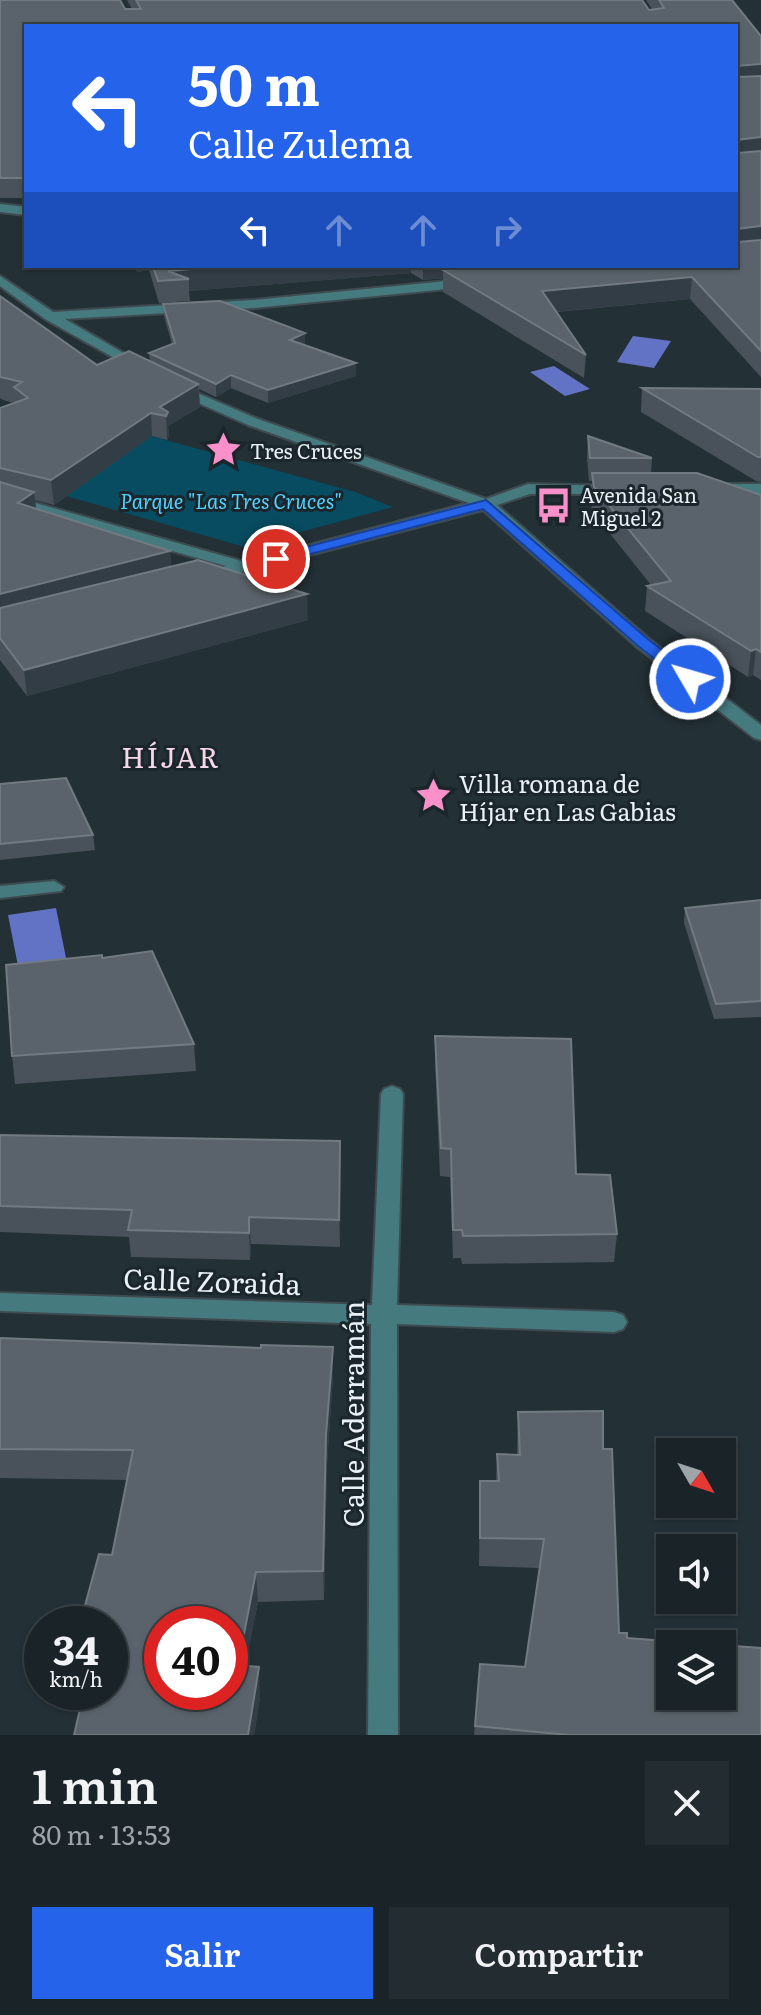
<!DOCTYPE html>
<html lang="es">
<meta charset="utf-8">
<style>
:root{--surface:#1a2428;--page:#232c30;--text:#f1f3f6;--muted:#9fa4a8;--line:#384145;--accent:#2563eb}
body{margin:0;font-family:Literata,serif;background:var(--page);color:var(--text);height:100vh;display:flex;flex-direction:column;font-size:30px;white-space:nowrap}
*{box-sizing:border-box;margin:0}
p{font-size:26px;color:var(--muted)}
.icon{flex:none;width:44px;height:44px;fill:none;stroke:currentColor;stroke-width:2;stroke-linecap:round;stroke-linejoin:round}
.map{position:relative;height:1735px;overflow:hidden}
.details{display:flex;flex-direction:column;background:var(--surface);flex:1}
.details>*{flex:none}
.banner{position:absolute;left:24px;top:24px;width:714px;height:244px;border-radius:0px;box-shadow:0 2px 6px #0004,0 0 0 2px var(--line);background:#2563eb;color:#fff;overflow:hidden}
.needle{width:52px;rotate:129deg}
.controls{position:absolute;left:656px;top:1438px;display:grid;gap:16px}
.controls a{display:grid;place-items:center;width:80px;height:80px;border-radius:0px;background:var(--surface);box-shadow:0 2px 6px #0004,0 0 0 2px var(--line);font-size:40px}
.speed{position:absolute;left:24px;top:1606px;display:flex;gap:16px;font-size:40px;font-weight:700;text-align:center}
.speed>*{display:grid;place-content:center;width:104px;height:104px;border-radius:50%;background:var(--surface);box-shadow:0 2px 6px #0004,0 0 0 2px var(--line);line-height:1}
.speed small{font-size:20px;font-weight:400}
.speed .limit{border:12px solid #d22;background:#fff;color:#111}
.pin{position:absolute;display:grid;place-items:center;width:68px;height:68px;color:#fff;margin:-34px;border:4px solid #fff;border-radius:50%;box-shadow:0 2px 8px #0007}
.me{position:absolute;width:88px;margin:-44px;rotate:308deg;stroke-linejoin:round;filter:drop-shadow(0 0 6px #0008)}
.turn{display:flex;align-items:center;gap:28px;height:168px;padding:0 32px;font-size:36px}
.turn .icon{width:104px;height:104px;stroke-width:2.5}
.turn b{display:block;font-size:56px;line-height:68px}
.lanes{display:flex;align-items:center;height:76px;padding:0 32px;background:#0003;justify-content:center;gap:40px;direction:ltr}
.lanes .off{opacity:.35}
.round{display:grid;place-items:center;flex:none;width:84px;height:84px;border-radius:0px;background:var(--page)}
.overview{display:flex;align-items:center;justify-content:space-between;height:136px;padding:0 32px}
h1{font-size:48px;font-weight:600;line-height:60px}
.action{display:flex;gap:16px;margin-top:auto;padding:16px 32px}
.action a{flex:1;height:92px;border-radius:0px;background:var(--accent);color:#fff;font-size:32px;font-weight:600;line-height:92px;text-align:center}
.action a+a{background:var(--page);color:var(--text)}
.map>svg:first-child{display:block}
</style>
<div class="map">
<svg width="761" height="1735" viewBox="0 0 761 1735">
<rect width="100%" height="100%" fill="#233035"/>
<!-- green -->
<path fill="#084c61" d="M151 436 355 492 393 507 245 547 66 496Z"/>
<!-- water -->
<path fill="#6272c4" d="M633 336 671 341 654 368 617 362Z
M554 366 590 389 565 396 530 372Z
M56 908 66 958 18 966 8 915Z"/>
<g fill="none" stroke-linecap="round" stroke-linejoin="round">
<defs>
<path id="minor" d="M0 204 26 207V215L0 212Z
M0 276 53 312 253 300 467 279 474 283 467 287 253 308 65 319 144 365 146 368 139 372 45 319 0 286Z
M174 383 258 419 486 499 528 484 623 486V492L617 494H530L497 505 649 639 761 725V740L754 738 637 647 483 510 205 582 199 581 197 577 199 573 226 566 0 503V493L245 562 469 503 248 425 169 390 167 387Z
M717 484H761V494L711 492V486Z
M54 881 64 887 61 891 0 898V886Z
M392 1086 400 1089 403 1094 397 1305 614 1312 623 1315 627 1322 623 1329 614 1332 397 1324 398 1735H368L371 1324 0 1311V1293L372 1305 381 1094 384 1089Z"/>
</defs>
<!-- minor casing -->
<use href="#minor" stroke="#3f4b50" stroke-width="4"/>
<!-- minor -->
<use href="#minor" fill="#457a7e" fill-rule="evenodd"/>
</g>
<!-- wall -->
<path fill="#49525b" d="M0 0 125 9H132L127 0H642L649 10 652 9 646 0H732L761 36V377L690 299 556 312 586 355 584 378 443 292V278L423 280 411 273 189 291 190 301 159 303 149 270 137 272 135 266H736L26 26V198H0Z
M0 296 97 365 150 361 149 353 172 344 164 316 163 304 305 346 356 376 268 403 231 388 216 397 199 389 200 407 168 426 169 436 167 440 152 436 54 505 35 500 36 508 170 551 171 567 308 620 27 696 0 660V408L14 403 3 400 0 398Z
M642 388 761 389V482L756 481 641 412Z
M588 436 652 458 651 473 761 495V680L753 675 748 677 645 611 647 586 651 585 592 511 591 497 592 481H589L587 458Z
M0 784 93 835 95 850 0 860Z
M761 900V1017L714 1019 684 923 685 908Z
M435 1036 576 1174 617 1234 614 1262 462 1264 461 1258H453L450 1177 440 1176 435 1063Z
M194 1044 196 1071 15 1084 12 1056Z
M0 1135 340 1141V1247L251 1244 250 1260 131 1257 129 1237 0 1232Z
M0 1338 261 1348 333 1347V1376L327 1465 324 1600 258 1602 245 1666 260 1697 254 1735H74L110 1692 112 1555 127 1480 0 1478Z
M518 1412 603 1449 619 1633 761 1735H474L480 1664 525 1667 540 1568 479 1566 480 1481H496L497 1454 517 1455Z"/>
<!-- shaded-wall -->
<path fill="#333d45" d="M761 64V83L736 85V66Z
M761 137V157L736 160V140Z
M761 226V247L736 250V229Z
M137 266H149V270L137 272Z
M229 266H411V273L189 291V279L168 271Z
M423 266H568L443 270V278L423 280Z
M692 277 690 299 541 313 542 291Z
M305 333V346L290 340Z
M356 363V376L268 403V390Z
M231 375V388L216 397V384Z
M198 384 200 407 168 426 169 436 167 440 166 416 160 407Z
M151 413 152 436 54 505 51 480Z
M34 492 37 516 18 503Z
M170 551 172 576 0 620V594Z
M307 594 308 620 27 696 24 670Z
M756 649 753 675 748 677 751 651Z
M340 1141 341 1168 340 1247 339 1220Z
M249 1217 251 1244 250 1260 249 1233Z
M333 1347V1376L327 1465 324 1600 323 1571 326 1435Z
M256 1572 258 1602 240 1694 238 1665Z
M259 1667 260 1697 254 1735H248Z"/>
<!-- building -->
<path fill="#5a636b" stroke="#717981" stroke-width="2" fill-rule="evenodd" d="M0 0H120L125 9H141L136 0H642L649 10 664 8 659 0H732L761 36V64L736 66V26H26V178H0Z
M736 75 738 77 761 76V137L736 140Z
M736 151 738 153 761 151V226L736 229Z
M736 239 738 242 761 240V351L692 277 542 291 586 355 443 270 489 266H736Z
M153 266H229L168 271 189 279 158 281Z
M0 296 97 365 129 351 198 384 160 407 168 412 166 416 151 413 51 480 0 468V408L28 398 14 387 22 382 0 377Z
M220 301 305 333 290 340 356 363 268 390 231 375 216 384 149 353 175 343 163 304Z
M642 388 761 389V457H758Z
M588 436 652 458H590Z
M592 473H697L761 495V652L756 649 751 651 647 586 671 581 594 487Z
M0 482 34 492 18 503 170 551 0 594Z
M198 560 307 594 24 670 0 638V608Z
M66 778 93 835 0 844V784Z
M761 900V1001L716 1004 685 908Z
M152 951 194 1044 12 1056 6 965 102 955V958Z
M435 1036 571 1039 576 1174 610 1175 617 1234 463 1236 462 1230H453L451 1149 441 1148Z
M0 1135 340 1141 339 1220 249 1217V1233L128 1230 132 1210 0 1206Z
M0 1338 261 1348V1345L333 1347 326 1435 323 1571 256 1572 238 1665 259 1667 248 1735H74L84 1692H110V1624H80L99 1554 112 1555 133 1450 0 1449ZM162 1624H230V1692H162Z
M603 1411V1449H612L619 1633H627V1638L707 1644H670V1696H722V1645L761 1648V1735H569L475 1726 480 1664 525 1667 544 1539 480 1538V1481H499L497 1454 520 1455 518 1412Z"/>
<!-- route -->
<path fill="#2563eb" stroke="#184099" stroke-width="2" d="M486 500 649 640 696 676V683H685L638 646 483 509 276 563 269 559 271 556Z"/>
<!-- icons -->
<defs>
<symbol id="sight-bare" viewBox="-9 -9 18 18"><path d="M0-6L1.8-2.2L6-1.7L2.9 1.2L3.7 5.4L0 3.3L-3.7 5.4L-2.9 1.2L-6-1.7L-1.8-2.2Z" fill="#f990ca" stroke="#1a262b" stroke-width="2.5" paint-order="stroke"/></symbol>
<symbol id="bus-bare" viewBox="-9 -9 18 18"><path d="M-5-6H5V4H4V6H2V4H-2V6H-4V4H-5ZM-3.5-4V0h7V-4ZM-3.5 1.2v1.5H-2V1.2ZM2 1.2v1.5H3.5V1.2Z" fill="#f990ca" stroke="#1a262b" stroke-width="2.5" paint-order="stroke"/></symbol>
</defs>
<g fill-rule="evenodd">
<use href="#sight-bare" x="198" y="424" width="51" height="51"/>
<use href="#bus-bare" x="528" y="480" width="51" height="51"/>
<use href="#sight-bare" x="408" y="770" width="51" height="51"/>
</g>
<g text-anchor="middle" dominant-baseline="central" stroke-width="6" stroke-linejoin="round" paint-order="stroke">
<!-- far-poi labels -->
<g font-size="20" fill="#e9f1f5" stroke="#1a262b" text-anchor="start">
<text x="250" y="450">Tres Cruces</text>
<text x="580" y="494">Avenida San<tspan x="580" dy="23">Miguel 2</tspan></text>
</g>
<!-- far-park labels -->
<g font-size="20" font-style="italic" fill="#53d0fc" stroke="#1a262b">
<text x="231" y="500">Parque "Las Tres Cruces"</text>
</g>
<!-- poi labels -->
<g font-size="24" fill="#e9f1f5" stroke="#1a262b" text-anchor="start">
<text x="459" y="782">Villa romana de<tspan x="459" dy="28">Híjar en Las Gabias</tspan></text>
</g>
<!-- quarter labels -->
<g font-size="28" letter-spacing="2" fill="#f6d7e7" stroke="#1a262b">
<text x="171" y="756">HÍJAR</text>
</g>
<!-- near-street labels -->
<g font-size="28" fill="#e9f1f5" stroke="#1a262b">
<text transform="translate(212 1280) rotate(2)">Calle Zoraida</text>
<text transform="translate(352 1414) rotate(-90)">Calle Aderramán</text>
</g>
</g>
</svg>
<div class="controls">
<a><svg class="needle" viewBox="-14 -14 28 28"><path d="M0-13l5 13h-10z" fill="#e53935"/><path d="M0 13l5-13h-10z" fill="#9fa4a8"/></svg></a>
<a><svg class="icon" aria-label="sound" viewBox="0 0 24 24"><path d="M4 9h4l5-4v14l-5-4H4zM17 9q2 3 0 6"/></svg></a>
<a><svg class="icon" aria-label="layers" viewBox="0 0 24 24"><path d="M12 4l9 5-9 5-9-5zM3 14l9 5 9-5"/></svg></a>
</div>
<div class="speed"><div>34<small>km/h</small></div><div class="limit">40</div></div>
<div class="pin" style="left:276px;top:559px;background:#d93025"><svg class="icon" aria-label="arrive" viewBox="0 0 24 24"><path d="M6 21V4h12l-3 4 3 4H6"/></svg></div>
<svg class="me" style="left:690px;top:679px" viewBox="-20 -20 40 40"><circle r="17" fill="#2563eb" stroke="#fff" stroke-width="3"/><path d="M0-11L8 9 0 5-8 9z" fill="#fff"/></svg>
<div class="banner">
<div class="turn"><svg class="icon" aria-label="left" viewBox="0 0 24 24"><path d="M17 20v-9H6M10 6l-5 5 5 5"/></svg><div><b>50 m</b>Calle Zulema</div></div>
<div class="lanes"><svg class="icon" aria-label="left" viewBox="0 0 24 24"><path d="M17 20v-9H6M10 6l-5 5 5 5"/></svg><svg class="icon off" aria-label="ahead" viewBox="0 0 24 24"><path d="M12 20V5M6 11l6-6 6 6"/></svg><svg class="icon off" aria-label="ahead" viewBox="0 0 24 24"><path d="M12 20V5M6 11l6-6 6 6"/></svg><svg class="icon off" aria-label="right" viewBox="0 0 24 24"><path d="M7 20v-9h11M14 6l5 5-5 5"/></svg></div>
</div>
</div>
<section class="details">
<div class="overview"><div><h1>1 min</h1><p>80 m · 13:53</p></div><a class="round"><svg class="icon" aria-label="close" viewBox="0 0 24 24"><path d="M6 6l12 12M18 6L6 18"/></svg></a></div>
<div class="action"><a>Salir</a><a>Compartir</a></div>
</section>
